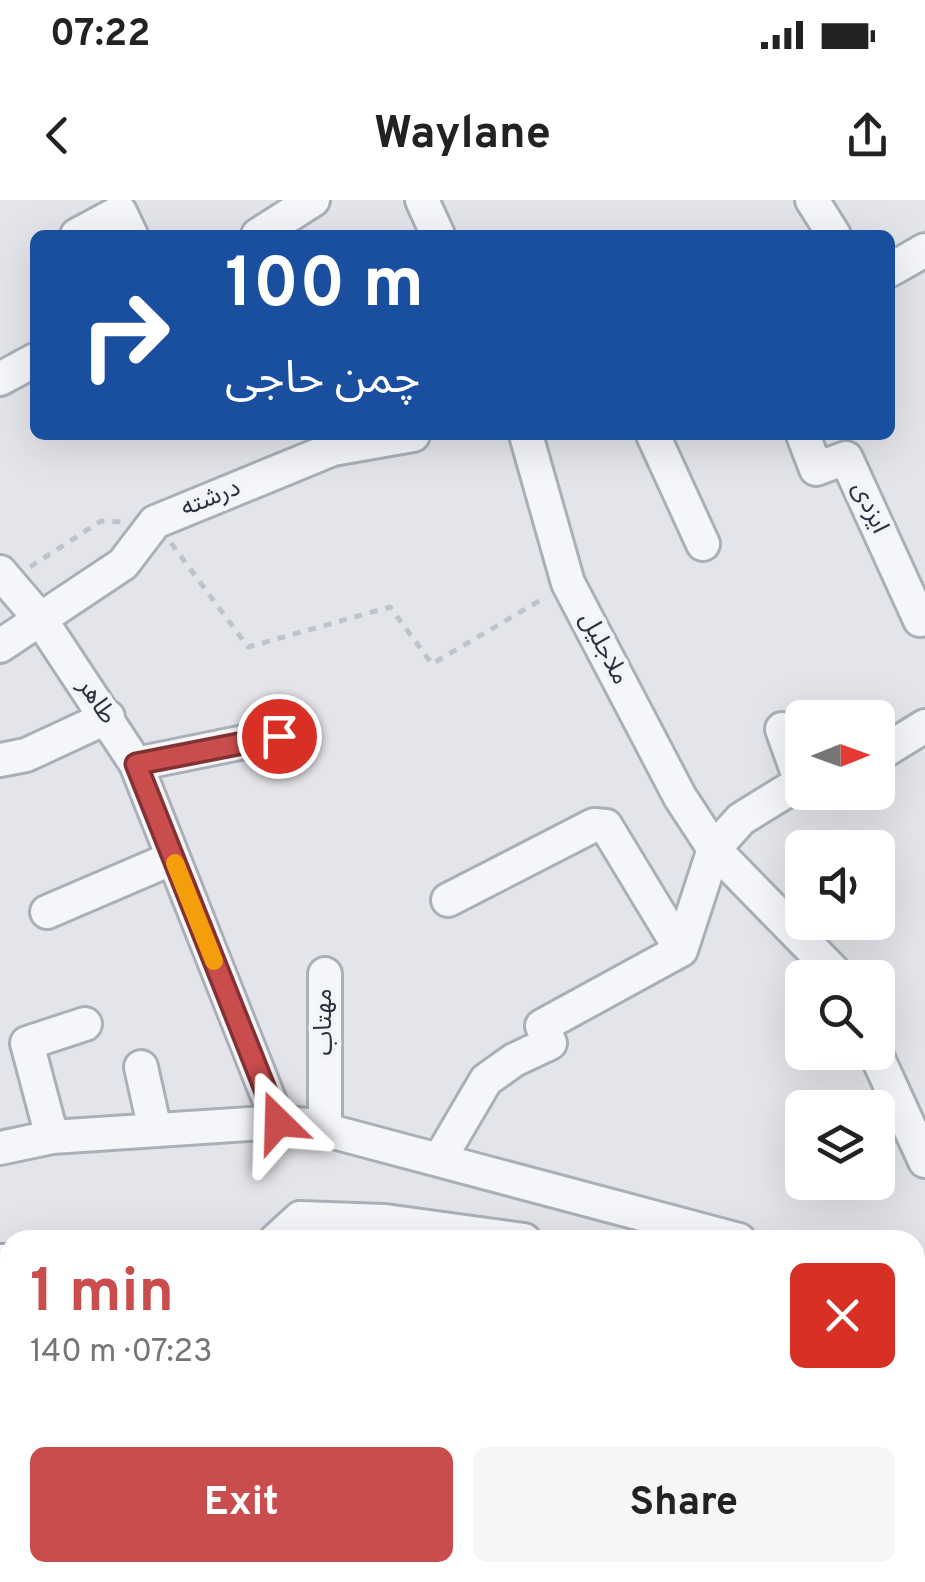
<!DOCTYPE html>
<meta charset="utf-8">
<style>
:root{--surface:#fff;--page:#f6f6f6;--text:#222;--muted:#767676;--accent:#ca4d4e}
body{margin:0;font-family:Overpass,"Noto Sans Arabic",sans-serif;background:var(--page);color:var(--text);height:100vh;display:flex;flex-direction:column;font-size:38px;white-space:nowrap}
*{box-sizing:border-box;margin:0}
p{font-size:32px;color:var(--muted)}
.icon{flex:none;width:55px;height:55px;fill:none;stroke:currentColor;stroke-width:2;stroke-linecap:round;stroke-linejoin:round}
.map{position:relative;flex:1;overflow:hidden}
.sheet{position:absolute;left:0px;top:1030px;width:925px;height:352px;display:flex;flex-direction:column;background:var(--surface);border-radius:30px 30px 0 0;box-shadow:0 10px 40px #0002}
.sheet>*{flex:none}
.guide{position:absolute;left:30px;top:30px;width:865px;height:210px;border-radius:15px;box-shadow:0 10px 40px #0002;background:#1a4fa0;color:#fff;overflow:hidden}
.needle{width:65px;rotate:89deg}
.controls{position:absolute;left:785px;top:500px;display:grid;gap:20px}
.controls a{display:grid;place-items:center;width:110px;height:110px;border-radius:15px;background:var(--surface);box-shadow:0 10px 40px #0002;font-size:50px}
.pin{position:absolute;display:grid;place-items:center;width:85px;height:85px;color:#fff;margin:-42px;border:5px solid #fff;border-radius:50%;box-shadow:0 2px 10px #0007}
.me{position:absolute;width:110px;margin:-55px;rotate:338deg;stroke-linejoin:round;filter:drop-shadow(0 0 8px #0008)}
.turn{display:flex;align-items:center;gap:35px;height:210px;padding:0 30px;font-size:45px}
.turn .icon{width:130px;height:130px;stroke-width:2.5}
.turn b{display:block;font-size:70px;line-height:85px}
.round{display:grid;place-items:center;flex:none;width:105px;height:105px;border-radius:15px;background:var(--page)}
.summary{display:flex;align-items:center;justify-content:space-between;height:170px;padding:0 30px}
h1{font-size:60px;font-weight:700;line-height:75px;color:var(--accent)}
.button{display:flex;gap:20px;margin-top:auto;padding:20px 30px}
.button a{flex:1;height:115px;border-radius:15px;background:var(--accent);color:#fff;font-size:40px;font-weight:700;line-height:115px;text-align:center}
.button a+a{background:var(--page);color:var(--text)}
.status{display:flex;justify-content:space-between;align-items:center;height:70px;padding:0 50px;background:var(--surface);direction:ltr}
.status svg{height:28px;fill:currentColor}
header{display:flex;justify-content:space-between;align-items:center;height:130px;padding:0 30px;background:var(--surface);font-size:45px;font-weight:700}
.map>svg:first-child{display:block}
</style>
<div class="status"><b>07:22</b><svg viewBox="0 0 49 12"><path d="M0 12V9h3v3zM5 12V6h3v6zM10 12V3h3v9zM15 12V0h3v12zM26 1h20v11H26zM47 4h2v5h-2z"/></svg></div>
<header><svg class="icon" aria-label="back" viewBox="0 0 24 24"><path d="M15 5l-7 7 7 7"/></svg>Waylane<svg class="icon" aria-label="share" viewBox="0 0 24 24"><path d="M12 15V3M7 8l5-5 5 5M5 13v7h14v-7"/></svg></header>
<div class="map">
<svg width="925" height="1382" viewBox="0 0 925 1382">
<rect width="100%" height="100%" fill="#e3e5ea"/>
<!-- green -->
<path fill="#c6d4c4" d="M10 1186V1372L305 1373 304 1382H0V1187Z
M915 1297 925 1300V1382H764L766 1373 915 1372Z"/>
<!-- building -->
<path fill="#c0c3cd" d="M369 1372H655L660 1382H350Z"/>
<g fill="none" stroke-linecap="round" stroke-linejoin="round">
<defs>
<path id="minor" d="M422 0 438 35
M812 0 834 35
M77 35 120 12 131 35
M258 35 313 0
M890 70 925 50
M0 179 35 160
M526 235 568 383 680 597 714 649 840 778
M653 235 703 344
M803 235 816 269 846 258 920 420
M0 372 41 420 136 564 278 922
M0 446 123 364 155 322 333 249 413 235
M782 529 802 585
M878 555 925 526
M0 560 26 555 108 517
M136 564 279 535
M448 700 594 625 606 626 681 750
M47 712 173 658
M325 774V930
M875 852 925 961
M141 867 155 930
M52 937 27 843 85 824
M0 948 52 937 278 922 307 925 739 1040
M439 960 486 880 514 860 550 843 542 826 681 750 714 649 741 619 801 582
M276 1040 300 1018 385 1021 524 1040
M915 1105 925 1109
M720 1382 731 1372"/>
<path id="major" d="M0 1066H10
M0 1119H10
M915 1194 925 1197
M915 1250 925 1253"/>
</defs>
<!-- minor casing -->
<use href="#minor" stroke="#acafb8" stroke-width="38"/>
<!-- major casing -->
<use href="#major" stroke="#a2a7b6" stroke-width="48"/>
<!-- path -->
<path stroke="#c0c3c9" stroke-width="5" stroke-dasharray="8 8" stroke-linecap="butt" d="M171 343 248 447 390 407 432 464 544 398
M30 367 101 321 121 322"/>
<!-- minor -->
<use href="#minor" stroke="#f5f6f9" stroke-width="32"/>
<!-- major -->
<use href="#major" stroke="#fff" stroke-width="42"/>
</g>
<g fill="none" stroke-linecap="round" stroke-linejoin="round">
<defs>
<path id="route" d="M278 922 136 564 279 536"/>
</defs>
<!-- route casing -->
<use href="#route" stroke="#833233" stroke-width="25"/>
<!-- route -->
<use href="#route" stroke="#ca4d4e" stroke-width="18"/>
<!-- slow -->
<path stroke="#f59e0b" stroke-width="18" d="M175 663 214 761"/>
</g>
<g text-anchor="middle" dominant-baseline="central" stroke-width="9" stroke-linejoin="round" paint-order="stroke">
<!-- street labels -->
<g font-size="25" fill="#2b3042" stroke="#f2f4f8">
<text transform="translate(211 299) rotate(-22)">درشته</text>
<text transform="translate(869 308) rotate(65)">ایزدی</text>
<text transform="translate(603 449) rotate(62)">ملاجلیل</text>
<text transform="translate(96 502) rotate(56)">طاهر</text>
<text transform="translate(325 822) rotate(-90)">مهتاب</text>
</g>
</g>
</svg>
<div class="controls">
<a><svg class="needle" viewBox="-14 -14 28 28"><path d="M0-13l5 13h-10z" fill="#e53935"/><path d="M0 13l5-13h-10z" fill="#767676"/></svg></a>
<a><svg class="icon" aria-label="sound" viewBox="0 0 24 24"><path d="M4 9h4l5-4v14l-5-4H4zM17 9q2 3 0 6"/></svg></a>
<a><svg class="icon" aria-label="search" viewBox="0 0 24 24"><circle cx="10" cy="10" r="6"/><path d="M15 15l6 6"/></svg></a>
<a><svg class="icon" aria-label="layers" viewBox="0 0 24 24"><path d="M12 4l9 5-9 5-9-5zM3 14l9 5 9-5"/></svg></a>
</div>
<div class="pin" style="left:279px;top:536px;background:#d93025"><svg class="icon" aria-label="arrive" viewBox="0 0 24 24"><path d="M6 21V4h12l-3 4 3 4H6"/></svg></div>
<svg class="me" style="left:278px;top:922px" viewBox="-20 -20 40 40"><path d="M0-17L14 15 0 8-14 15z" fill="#ca4d4e" stroke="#fff" stroke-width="4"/></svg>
<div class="guide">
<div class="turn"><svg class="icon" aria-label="right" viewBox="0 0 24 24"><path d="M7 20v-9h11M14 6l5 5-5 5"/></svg><div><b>100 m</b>چمن حاجی</div></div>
</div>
<section class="sheet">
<div class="summary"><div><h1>1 min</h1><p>140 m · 07:23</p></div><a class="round" style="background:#d93025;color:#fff"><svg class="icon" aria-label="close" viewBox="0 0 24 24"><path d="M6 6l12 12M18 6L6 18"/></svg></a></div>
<div class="button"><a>Exit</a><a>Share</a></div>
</section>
</div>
